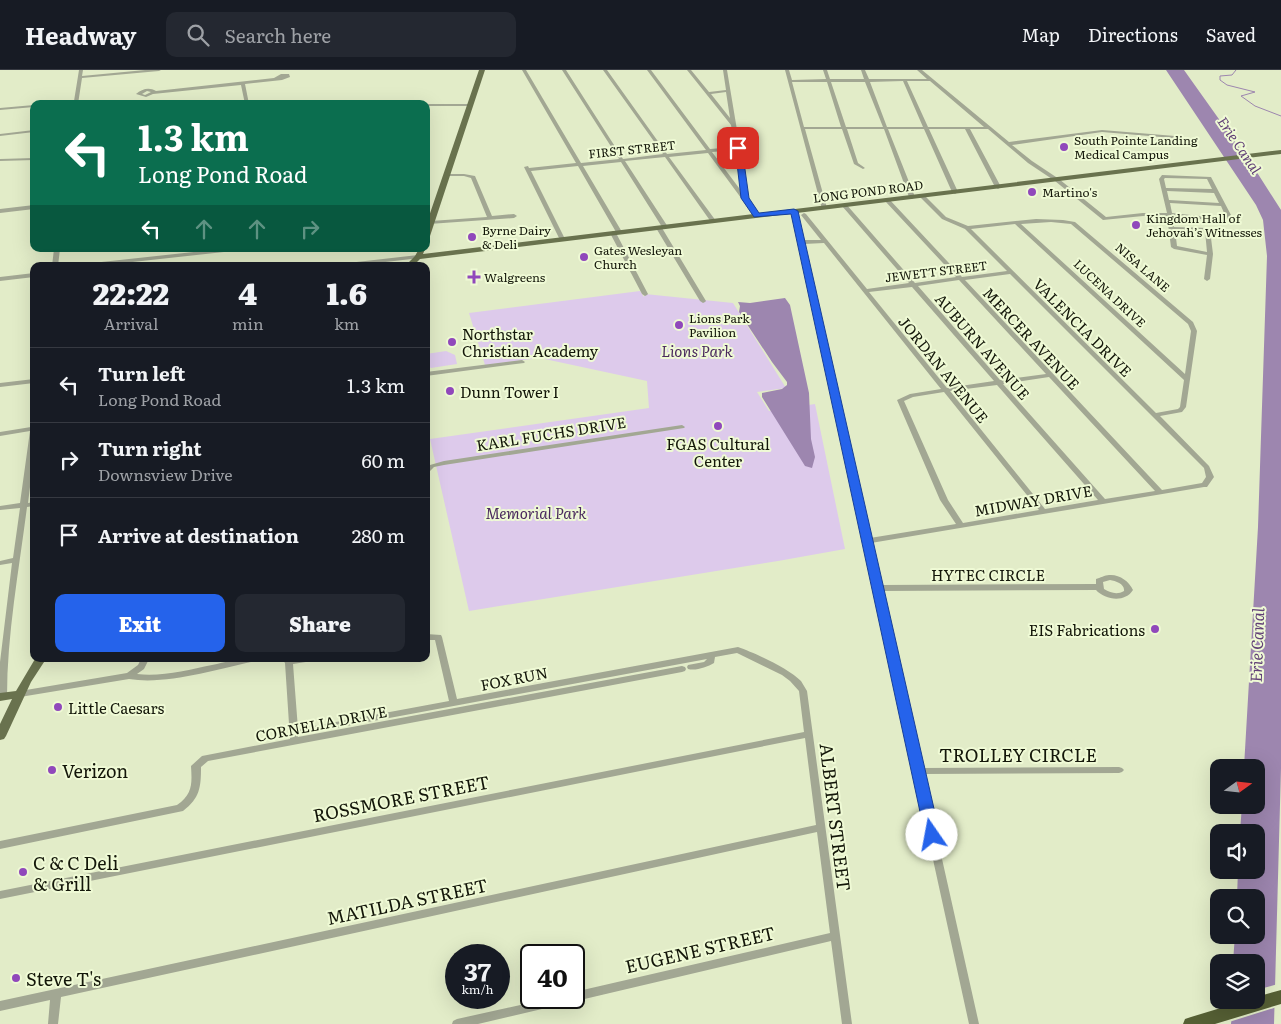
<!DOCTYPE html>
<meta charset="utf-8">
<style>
:root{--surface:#171b24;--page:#242831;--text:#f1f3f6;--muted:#9ea1a6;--line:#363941;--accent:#2563eb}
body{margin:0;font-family:Literata,serif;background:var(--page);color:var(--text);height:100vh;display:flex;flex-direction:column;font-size:19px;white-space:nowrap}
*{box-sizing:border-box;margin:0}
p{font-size:16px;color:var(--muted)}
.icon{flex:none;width:28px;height:28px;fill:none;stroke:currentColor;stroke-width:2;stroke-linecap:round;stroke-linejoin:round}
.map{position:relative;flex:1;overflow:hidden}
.details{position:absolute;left:30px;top:192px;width:400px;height:400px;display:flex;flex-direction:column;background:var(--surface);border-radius:10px;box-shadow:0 5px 20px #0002}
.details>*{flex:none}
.banner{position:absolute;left:30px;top:30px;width:400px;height:152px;border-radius:10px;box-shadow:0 5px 20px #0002;background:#0b6e4f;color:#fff;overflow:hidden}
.needle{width:32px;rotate:75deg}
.tools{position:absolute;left:1210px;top:689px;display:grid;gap:10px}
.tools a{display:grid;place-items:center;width:55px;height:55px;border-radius:10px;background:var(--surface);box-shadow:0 5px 20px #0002;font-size:25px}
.speed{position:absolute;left:445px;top:874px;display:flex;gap:10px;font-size:25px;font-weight:700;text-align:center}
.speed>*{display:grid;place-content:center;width:65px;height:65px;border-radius:50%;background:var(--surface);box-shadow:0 5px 20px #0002;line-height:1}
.speed small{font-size:12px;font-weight:400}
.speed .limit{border:2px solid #111;border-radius:8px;background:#fff;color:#111}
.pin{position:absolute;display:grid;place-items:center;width:42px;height:42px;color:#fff;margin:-21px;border-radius:10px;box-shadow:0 2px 8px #0006}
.me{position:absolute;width:55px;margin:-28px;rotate:348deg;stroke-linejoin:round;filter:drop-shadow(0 0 4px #0008)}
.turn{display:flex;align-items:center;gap:18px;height:105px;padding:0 25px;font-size:22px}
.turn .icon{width:65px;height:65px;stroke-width:2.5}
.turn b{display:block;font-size:35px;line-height:42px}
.lanes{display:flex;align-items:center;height:48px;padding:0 25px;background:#0003;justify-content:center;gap:25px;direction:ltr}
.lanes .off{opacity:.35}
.eta{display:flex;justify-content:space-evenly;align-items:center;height:85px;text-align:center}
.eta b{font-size:30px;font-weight:800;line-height:35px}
.cta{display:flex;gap:10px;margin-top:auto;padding:10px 25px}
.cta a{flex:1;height:58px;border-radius:10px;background:var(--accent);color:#fff;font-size:20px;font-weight:800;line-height:58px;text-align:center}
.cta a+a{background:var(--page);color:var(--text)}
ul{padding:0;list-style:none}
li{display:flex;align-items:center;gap:15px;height:75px;padding:0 25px;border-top:1px solid var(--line)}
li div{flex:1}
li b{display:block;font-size:19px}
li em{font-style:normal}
header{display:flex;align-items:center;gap:30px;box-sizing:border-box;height:70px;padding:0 25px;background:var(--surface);border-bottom:1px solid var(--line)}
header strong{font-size:24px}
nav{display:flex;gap:28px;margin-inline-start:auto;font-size:18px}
.search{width:350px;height:45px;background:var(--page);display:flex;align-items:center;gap:12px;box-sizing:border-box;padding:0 18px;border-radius:10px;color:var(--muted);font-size:19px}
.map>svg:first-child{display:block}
</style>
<header>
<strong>Headway</strong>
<div class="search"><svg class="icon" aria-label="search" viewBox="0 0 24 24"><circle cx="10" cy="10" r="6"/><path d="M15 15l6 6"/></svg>Search here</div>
<nav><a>Map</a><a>Directions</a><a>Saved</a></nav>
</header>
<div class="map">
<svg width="1281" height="954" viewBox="0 0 1281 954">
<rect width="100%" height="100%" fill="#e2ecc8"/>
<!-- green -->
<path fill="#ddcaeb" d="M640 221 644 227 645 224 733 233 786 318 757 322 769 341 815 334 845 479 778 491 469 541 430 369 649 338 647 311 540 288 485 295 469 243Z
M446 281 455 285 457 294 431 298 428 296 426 284Z"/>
<!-- water -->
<path fill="#9d86af" d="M1166 0H1184L1258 104 1281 140V698L1274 954H1231L1233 930H1256V892H1233L1235 865H1256V828L1237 827 1238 800H1256V762H1240L1242 735H1256V698L1244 697 1258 457 1267 186 1263 150 1256 135Z
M785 228 790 235 809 323 811 369 815 387 812 398 805 396 762 327V323L782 319 787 315V312L772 292 739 242 740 236 738 232 750 233Z"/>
<!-- pier -->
<path fill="#e2ecc8" d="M1278 914 1277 937 1229 952 1230 930H1256V920Z"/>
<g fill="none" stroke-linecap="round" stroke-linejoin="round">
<!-- stream -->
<path stroke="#9d86af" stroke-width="1" d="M1236 0 1232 5 1220 6V10L1227 15 1255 22 1241 26 1255 36 1281 46"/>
<!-- minor -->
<path fill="#a2a793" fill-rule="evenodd" d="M79 0H83L82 6 145 0H161L159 1 82 8 78 34H54L74 31Z
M522 0H526L581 93 619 89 562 0H566L623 89 663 84 603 0H607L667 84 706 80 647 0H651L710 79 735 77 731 55 687 0H691L709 22 726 20 723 0H727L748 126 746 127 760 146 755 147 708 83 669 87 716 151 713 153 711 152 665 87 625 91 668 157 665 159 662 157 621 92 583 96 622 162 619 164 616 162 578 96 531 101 565 169 560 170 524 97 528 96 529 98 576 93ZM726 22 730 48 711 24ZM735 80 742 122 712 82Z
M785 0H789L792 10 826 9 823 0H827L830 9H864L861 0H865L869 9H927L917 0H922L1009 72 1102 60 1175 66V67L1173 68 1102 62 1012 75 1032 91 1059 109 1106 147 1143 143H1167L1159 109 1162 105 1211 107 1231 145 1228 149 1209 150 1173 146 1174 157 1207 158 1210 160 1213 184 1210 209 1207 211 1204 209 1207 185 1174 179 1171 177 1167 146H1143L1103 150 1055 111 1028 93 988 59H970L1001 117 998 119 995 117 965 59H929L958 122 955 124 952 122 924 59H888L915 127 912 129 909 127 884 59H847L858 93 865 98 863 99 854 94 842 59H805L827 138 822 139ZM903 11 923 57H887L870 12ZM907 11H930L984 57H928ZM792 12H827L841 57H804ZM831 12H865L883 57H846ZM1165 108 1207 109 1212 119 1166 118 1164 109ZM1167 121 1214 123 1219 133 1169 130ZM1170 133 1221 136 1225 145 1224 147H1209L1172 143ZM1175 160 1205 161 1207 182 1177 176Z
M281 4H289L290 7 282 10 245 14 249 34H245L241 15 153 24 146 27 136 24C142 19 149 17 156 21L274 8ZM147 21 151 22 145 25 142 24Z
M426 34H469L471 35 469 36H426Z
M34 35V37L0 40V38Z
M34 60V62L0 66V64Z
M34 88V90L0 91V89Z
M444 104H464L475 106 492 146 514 144 517 146 514 148 429 154V152L431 151 487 147 471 108 464 106H444Z
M920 125H924L946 147 968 156 1036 149 1063 150 1075 152 1193 252 1197 261 1186 337 1182 342 1160 346 1209 396 1214 407 1207 417H1204L871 473 881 515 1096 514V509C1100 508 1105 505 1109 505 1119 504 1129 511 1133 520 1125 533 1105 530 1096 520L882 521 922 698 1119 697 1122 698 1124 700 1122 702 1119 703 923 704 979 954H969L791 141 794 139 797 141 803 170H821L801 145 804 143 806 144 867 219 909 213 842 136V134H846L915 213 956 207 885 131V129H889L962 207 1007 201 965 159 942 149 920 127ZM1051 152 1071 154 1188 254 1191 261 1185 304 1021 154ZM1015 154 1184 310 1180 337 1178 339 1156 343 971 159ZM824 173 941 319 910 324 897 330 940 430 956 454 870 468 804 174ZM1010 204 1204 398 1206 407 1202 413 1162 420 965 210ZM959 210 1046 304 1000 310 918 216ZM912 217 994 311 947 318 869 222ZM1049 307 1155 421 1105 429 1003 314ZM997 315 1098 430 1045 439 950 321ZM944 322 1039 440 963 453 948 430 904 331 913 327ZM1110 510C1116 511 1125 514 1124 521 1117 525 1111 523 1104 519L1103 512Z
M34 135V139L0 143V139Z
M659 156 662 158 706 231 705 232 703 233 700 231 656 158Z
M613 161 616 163 648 224 647 225 645 226 642 224 610 163Z
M54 179H60L58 196H52Z
M221 179H236L233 181 96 196H80L83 194Z
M418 185 421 187 420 188 351 196H336L339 194Z
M34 203V207L0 211V207Z
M522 290 525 292 524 293 426 306V302Z
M34 309V313L0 317V313Z
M34 355V385L28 433 34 432V436L27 437C19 500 7 564 7 627L6 629H0V592L12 493 0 495V491L13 488 20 438 0 440V436L20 433 30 361 0 366V362L31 357Z
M682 355 685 357 684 358 444 395 434 397 428 403 426 404V398L430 395 444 391Z
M426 564 441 565 442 567 457 629 738 577C755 583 788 598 801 611 803 614 805 618 807 621L852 954H842L831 871 478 954H452L453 951 457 949 552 928H574V922L830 863 817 762 61 927 58 954H48L50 930 0 941V931L816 755 805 668 0 829V821L804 662 799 621 790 611 782 605 737 583 715 587 714 593C707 597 696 601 688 599L687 597 688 595 704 592 707 589 298 665V667L682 596 685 597 686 599 685 601 682 602 208 691 201 697C201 717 200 728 183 741L0 779V771L177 735C193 724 192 713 191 696L202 686 290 669 285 593 282 589H313L312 591 293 594 298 659 449 631 435 570H426Z
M141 589H149L144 599 137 604C161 607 188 600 212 595 227 592 240 588 255 589L254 591 251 592C214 600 166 615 129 609L20 627 17 626 16 624 17 622 20 621 127 603 138 595Z"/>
<!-- major -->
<path fill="#69724e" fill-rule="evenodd" d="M479 0H485L430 166 426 168V155Z
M1281 80V84L420 189 413 196H405L415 186 419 179H425L423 184Z
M35 589H46L31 612 6 666 4 669 0 670V654L12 629 0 631V623L16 621Z"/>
<!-- highway -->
<path fill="#555f34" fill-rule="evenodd" d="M1281 920V934L1215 954H1183L1185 949 1191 947 1247 930H1256V927Z"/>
</g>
<!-- route -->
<path fill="#2563eb" stroke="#184099" d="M735 76 742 78 749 128 759 143 794 139 798 141 940 765 938 769 932 771 927 769 925 765 791 144 754 147 741 128Z"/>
<!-- markers -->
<g fill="#9048bb" stroke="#effad5" stroke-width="2">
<circle cx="1064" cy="77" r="5"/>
<circle cx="1032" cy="122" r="5"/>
<circle cx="1136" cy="155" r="5"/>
<circle cx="472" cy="167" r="5"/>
<circle cx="584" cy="187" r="5"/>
<path d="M471.5 199.5h5v5h5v5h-5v5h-5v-5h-5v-5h5z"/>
<circle cx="679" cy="255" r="5"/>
<circle cx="452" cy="272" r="5"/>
<circle cx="450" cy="321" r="5"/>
<circle cx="718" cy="356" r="5"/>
<circle cx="1155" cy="559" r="5"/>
<circle cx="58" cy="637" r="5"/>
<circle cx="52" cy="700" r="5"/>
<circle cx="23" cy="802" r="5"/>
<circle cx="16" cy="908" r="5"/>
</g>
<g text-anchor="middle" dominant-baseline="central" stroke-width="4" stroke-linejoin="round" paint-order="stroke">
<!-- far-poi labels -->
<g font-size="12" fill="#131609" stroke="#effad5" text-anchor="start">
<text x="1074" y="70">South Pointe Landing<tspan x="1074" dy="14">Medical Campus</tspan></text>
<text x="1042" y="122">Martino's</text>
<text x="1146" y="148">Kingdom Hall of<tspan x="1146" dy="14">Jehovah’s Witnesses</tspan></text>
<text x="482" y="160">Byrne Dairy<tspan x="482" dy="14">&amp; Deli</tspan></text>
<text x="594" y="180">Gates Wesleyan<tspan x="594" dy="14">Church</tspan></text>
<text x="484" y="207">Walgreens</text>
<text x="689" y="248">Lions Park<tspan x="689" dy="14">Pavilion</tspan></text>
</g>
<!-- far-street labels -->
<g font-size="12" fill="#131609" stroke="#effad5">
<text transform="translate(632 79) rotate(-6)">FIRST STREET</text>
<text transform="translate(868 121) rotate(-7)">LONG POND ROAD</text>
<text transform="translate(1143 197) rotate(41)">NISA LANE</text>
<text transform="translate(936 201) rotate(-7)">JEWETT STREET</text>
<text transform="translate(1110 223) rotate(43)">LUCENA DRIVE</text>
</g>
<!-- far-water labels -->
<g font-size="14" font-style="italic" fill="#603f76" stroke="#effad5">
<text transform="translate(1240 75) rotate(56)">Erie Canal</text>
</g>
<!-- street labels -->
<g font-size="15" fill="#131609" stroke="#effad5">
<text transform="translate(1083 257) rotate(45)">VALENCIA DRIVE</text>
<text transform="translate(1032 268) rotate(47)">MERCER AVENUE</text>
<text transform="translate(983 276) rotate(49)">AUBURN AVENUE</text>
<text transform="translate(944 299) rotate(51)">JORDAN AVENUE</text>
<text transform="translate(551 363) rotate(-9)">KARL FUCHS DRIVE</text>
<text transform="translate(1033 430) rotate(-10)">MIDWAY DRIVE</text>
<text x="988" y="504">HYTEC CIRCLE</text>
<text transform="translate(514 608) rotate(-11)">FOX RUN</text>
<text transform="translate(321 653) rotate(-11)">CORNELIA DRIVE</text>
</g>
<!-- poi labels -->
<g font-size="15" fill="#131609" stroke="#effad5" text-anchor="start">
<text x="462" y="263">Northstar<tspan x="462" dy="17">Christian Academy</tspan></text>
<text x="460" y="321">Dunn Tower I</text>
<text x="718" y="373" text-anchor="middle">FGAS Cultural<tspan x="718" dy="17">Center</tspan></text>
<text x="1145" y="559" text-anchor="end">EIS Fabrications</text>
<text x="68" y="637">Little Caesars</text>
</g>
<!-- park labels -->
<g font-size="15" font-style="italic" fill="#4a295e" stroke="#effad5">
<text x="697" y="280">Lions Park</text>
<text x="536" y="442">Memorial Park</text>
</g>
<!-- water labels -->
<g font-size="16" font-style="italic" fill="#603f76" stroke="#effad5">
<text transform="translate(1256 575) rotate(-88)">Erie Canal</text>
</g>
<!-- near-street labels -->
<g font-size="18" fill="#131609" stroke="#effad5">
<text x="1018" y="684">TROLLEY CIRCLE</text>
<text transform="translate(401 728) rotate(-11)">ROSSMORE STREET</text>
<text transform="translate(836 747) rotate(83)">ALBERT STREET</text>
<text transform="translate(407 831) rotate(-12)">MATILDA STREET</text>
<text transform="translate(700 879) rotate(-13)">EUGENE STREET</text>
</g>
<!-- near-poi labels -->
<g font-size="18" fill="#131609" stroke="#effad5" text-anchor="start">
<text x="62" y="700">Verizon</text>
<text x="33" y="792">C &amp; C Deli<tspan x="33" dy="21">&amp; Grill</tspan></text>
<text x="26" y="908">Steve T's</text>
</g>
</g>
</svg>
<div class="tools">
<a><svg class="needle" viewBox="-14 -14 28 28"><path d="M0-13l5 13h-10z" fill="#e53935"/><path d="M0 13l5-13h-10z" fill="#9ea1a6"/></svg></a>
<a><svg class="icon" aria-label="sound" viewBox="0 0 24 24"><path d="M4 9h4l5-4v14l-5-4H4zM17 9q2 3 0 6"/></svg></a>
<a><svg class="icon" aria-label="search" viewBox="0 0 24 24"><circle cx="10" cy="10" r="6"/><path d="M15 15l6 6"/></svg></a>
<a><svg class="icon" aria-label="layers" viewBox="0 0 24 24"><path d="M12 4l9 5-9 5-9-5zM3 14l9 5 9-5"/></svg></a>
</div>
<div class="speed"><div>37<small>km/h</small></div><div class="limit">40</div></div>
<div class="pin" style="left:738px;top:78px;background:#d93025"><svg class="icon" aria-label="arrive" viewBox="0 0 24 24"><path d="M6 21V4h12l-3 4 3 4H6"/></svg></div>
<svg class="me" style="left:932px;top:765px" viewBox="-20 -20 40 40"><circle r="19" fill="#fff"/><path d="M0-13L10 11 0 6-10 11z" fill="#2563eb"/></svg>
<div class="banner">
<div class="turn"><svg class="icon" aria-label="left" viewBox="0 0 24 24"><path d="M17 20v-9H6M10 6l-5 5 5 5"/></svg><div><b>1.3 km</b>Long Pond Road</div></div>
<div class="lanes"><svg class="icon" aria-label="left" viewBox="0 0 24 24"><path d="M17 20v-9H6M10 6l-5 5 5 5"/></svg><svg class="icon off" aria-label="ahead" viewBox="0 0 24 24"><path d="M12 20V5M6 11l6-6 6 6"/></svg><svg class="icon off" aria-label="ahead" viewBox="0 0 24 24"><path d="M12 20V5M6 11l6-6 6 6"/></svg><svg class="icon off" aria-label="right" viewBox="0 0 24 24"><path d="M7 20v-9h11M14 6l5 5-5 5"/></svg></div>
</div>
<section class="details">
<div class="eta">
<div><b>22:22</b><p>Arrival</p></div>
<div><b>4</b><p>min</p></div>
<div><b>1.6</b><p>km</p></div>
</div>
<ul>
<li><svg class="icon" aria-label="left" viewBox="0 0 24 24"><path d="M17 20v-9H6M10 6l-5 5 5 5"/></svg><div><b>Turn left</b><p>Long Pond Road</p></div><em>1.3 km</em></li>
<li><svg class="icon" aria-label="right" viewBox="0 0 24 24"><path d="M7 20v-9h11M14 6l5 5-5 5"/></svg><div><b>Turn right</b><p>Downsview Drive</p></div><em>60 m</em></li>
<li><svg class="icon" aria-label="arrive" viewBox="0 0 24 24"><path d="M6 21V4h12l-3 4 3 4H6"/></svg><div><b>Arrive at destination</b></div><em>280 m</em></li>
</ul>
<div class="cta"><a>Exit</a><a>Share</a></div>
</section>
</div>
